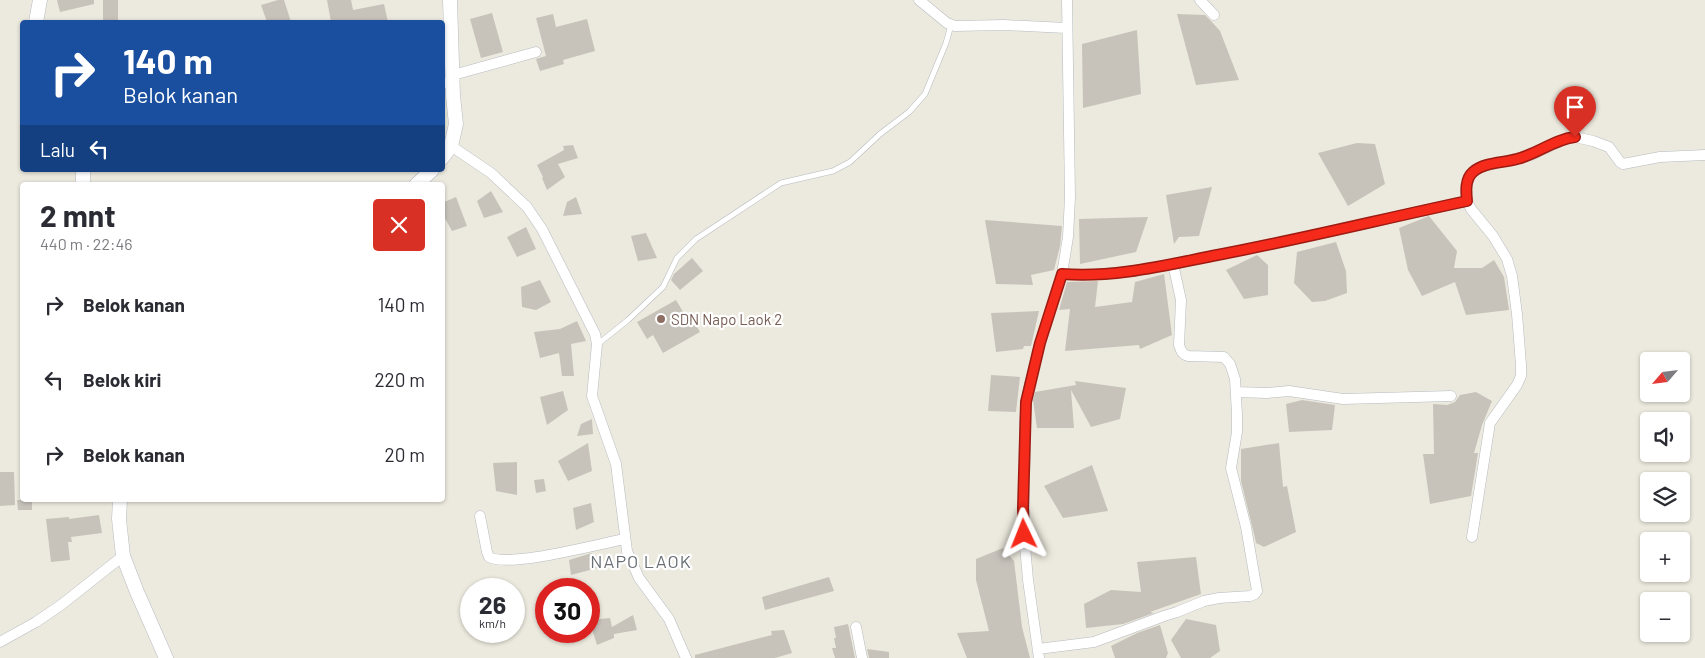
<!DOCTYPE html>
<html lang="id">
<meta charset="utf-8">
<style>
:root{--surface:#fff;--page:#f7f7f7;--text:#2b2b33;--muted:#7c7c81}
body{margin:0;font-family:Barlow,sans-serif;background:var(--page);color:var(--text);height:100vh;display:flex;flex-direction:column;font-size:19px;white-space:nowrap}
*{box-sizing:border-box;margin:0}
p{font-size:16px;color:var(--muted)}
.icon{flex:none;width:28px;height:28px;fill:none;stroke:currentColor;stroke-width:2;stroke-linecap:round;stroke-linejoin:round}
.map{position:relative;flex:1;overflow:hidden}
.sheet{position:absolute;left:20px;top:182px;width:425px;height:320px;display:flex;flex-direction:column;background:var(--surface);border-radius:5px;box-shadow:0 1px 4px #0004}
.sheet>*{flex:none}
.hud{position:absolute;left:20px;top:20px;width:425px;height:152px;border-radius:5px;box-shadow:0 1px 4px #0004;background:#1a4fa0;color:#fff;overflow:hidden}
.needle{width:32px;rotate:242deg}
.buttons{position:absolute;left:1640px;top:352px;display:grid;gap:10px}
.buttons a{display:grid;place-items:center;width:50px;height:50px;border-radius:5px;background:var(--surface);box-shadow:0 1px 4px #0004;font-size:25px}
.speed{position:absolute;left:460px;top:578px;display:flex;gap:10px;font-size:25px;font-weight:700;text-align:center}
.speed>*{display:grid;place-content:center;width:65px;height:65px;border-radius:50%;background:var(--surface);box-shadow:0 1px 4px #0004;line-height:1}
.speed small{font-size:12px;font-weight:400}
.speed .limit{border:8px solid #d22;background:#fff;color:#111}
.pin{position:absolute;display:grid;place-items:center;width:42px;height:42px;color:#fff;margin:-51px -21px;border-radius:50% 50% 50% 0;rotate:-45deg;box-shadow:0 0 5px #0007}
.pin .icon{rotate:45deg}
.me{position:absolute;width:55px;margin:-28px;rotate:358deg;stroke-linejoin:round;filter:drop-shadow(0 0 4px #0008)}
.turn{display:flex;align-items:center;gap:18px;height:105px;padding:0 20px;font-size:22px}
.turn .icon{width:65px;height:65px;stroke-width:2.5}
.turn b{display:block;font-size:35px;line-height:42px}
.then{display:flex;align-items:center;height:48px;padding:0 20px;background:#0003;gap:10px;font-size:19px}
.round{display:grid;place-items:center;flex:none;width:52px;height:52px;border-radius:5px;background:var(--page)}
.overview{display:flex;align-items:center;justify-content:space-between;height:85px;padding:0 20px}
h1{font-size:30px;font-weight:700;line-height:38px}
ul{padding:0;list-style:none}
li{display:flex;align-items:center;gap:15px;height:75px;padding:0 20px}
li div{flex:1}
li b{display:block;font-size:19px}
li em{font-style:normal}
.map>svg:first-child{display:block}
</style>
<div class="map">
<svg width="1705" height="658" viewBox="0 0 1705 658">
<rect width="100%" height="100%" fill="#ece9de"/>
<!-- building -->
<path fill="#c7c3bb" d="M57 0H94V4L60 12Z
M103 0H118V20H103Z
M278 0H284L291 22H267L261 5Z
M327 0H351L353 10 384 4 388 22H331Z
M492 13 503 52 481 58 470 19Z
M553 14 556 27 587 19 595 51 563 60 564 64 540 71 536 59 546 56 536 18Z
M1177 14 1205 15 1211 21 1220 31 1239 80 1196 85Z
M1137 30 1141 94 1083 108 1082 44Z
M1357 143 1375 144 1385 184 1348 206 1318 153Z
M573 145 578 158 558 164 565 177 547 190 542 178 543 177 537 165 564 150 563 146Z
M1212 187 1199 236 1179 237 1174 244 1166 195Z
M491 191 503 212 484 218 477 201Z
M456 197 467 226 452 231 442 213V203Z
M576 197 582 214 563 216 567 202Z
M1429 216 1457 251 1454 268H1482L1494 260 1504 277 1509 310 1466 315 1455 282 1422 296 1408 270 1399 228Z
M1148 217 1136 252 1080 264 1079 219Z
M985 220 1062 226 1060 246 1054 270 1031 275 1033 285 996 284Z
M526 227 536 249 517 257 507 237Z
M646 233 657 258 638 261 631 236Z
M1336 242 1346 271 1347 293 1325 301 1312 302 1294 283 1297 252Z
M1257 255 1268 265V295L1244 299 1226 270Z
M692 258 703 271 680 290 671 280 674 274Z
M1164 274 1172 335 1140 349 1139 345 1065 351 1070 309 1059 310 1067 282 1098 281 1095 307 1132 302 1135 282Z
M540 280 551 302 536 310 522 307 521 287Z
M676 300 688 320 692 318 700 332 663 353 653 335 647 339 637 322Z
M1039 311 1031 346H1024L1023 349 996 352 991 313Z
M577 321 586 341 571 344 574 376H562L559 353 540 358 534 332 560 329Z
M991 375 1020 377 1016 412 988 411Z
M1075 381 1126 388 1120 419 1091 427 1071 390 1074 428H1037L1033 400 1035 392 1076 385Z
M563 391 568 410 547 425 540 397Z
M1476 392 1492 401 1482 425 1474 453H1478L1471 496 1430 504 1423 454H1434L1433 404 1447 405 1455 402 1460 395Z
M1302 400 1335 405 1332 430 1289 432 1286 404Z
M592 419 593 434 577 436 581 424Z
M588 443 592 471 568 481 558 461Z
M1279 443 1283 487 1287 486 1296 532 1264 547 1256 543 1255 538 1241 481V449Z
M517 462V495L496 491 493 463Z
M1092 465 1108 511 1063 518 1044 486Z
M0 472H14L15 505 0 506Z
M544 479 546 491 536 493 534 480Z
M17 500H32V510H18Z
M591 503 594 522 576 530 573 508Z
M99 515 102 533 71 537 72 542H68L70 560 51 562 46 519 69 517V519Z
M1003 548 1014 561 1022 627 1030 658H967L957 633 989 631 976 580V559Z
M592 553 601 567 571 575 569 560Z
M1196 557 1201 594 1150 612 1154 613 1123 624 1086 628 1084 604 1111 590 1141 592 1137 562Z
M829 577 834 591 765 610 762 597Z
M633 615 637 630 614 634V638L597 645 589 620 610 618 612 627Z
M1186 619 1216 625 1220 651 1210 658H1181L1171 640Z
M848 624 855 658H835L832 648H836L834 638H836L834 627Z
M1160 625 1168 653 1166 658H1115L1111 646 1137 633Z
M784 630 792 653 775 658H695V655L772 635 771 631Z
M867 649 889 652V658H869Z"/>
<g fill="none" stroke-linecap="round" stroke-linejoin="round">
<defs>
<path id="lane" d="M598 344 628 320 663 287 677 258 696 239 781 183 833 171 850 162 880 134 909 112 925 94 946 43 951 25"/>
<path id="street" d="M919 0 947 23 955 26 1004 25 1066 28
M1200 0 1214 15
M453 75 536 52
M442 83 453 82
M451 146 491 173 527 207 542 229 595 334 597 344 592 396 616 464 627 551 639 578 669 619 686 658
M1062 274C1113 278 1163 266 1212 256 1298 240 1382 219 1467 201
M1236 392 1267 393 1289 391 1343 399 1451 396
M480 516 487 552 489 557C509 568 598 544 625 539
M1472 537 1490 423 1517 385 1521 376V365L1517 314 1512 276 1507 259 1493 236 1471 209 1467 201 1466 191 1469 176 1474 170 1481 167 1531 155 1565 139 1575 137 1593 141 1609 147 1620 162 1623 164 1660 157 1705 155
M856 627 862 658
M0 642 36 622 61 605 123 556
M1038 649 1094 642 1164 616 1177 612 1204 601 1219 598 1250 596 1255 594 1257 591 1246 527 1231 468 1237 432V414L1235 379 1230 364 1224 357 1188 356C1182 354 1181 351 1179 345L1181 300 1173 264
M1039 658 1028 580 1024 534 1025 422 1026 402 1030 383 1040 343 1062 274 1068 237 1070 197 1067 0"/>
<path id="secondary" d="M36 22 40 0
M442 158 451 146 456 124 453 96 450 0
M83 170V185
M416 185 432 170
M120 500 119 519 123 556 137 592 166 658"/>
</defs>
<!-- lane casing -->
<use href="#lane" stroke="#b6babf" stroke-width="6"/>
<!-- street casing -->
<use href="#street" stroke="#b6babf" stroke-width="11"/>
<!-- secondary casing -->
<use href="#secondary" stroke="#b7bbc2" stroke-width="15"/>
<!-- lane -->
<use href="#lane" stroke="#fff" stroke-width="5"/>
<!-- street -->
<use href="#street" stroke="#fff" stroke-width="10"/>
<!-- secondary -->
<use href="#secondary" stroke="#fff" stroke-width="14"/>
</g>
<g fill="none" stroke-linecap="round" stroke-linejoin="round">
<defs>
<path id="route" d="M1024 534 1023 508 1026 402 1040 343 1062 274C1113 278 1162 266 1212 256 1298 240 1382 219 1467 201 1466 191 1465 179 1473 172 1484 162 1503 163 1517 159 1537 154 1555 139 1575 137"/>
</defs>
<!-- route casing -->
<use href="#route" stroke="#9f1b12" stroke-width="12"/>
<!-- route -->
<use href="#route" stroke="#f52a1b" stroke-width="9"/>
</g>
<!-- markers -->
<circle fill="#8d6e63" stroke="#fff" stroke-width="2" cx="661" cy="319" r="5"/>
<g text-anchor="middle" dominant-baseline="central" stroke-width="4.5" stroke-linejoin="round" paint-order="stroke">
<!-- education labels -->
<g font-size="15" fill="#785e54" stroke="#fff" text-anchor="start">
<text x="671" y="319">SDN Napo Laok 2</text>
</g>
<!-- quarter labels -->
<g font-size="18" letter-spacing="1" fill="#686e73" stroke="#fff">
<text x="641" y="561">NAPO LAOK</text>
</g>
</g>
</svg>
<div class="buttons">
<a><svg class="needle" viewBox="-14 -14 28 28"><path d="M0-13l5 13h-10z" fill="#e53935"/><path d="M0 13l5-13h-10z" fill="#7c7c81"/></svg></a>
<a><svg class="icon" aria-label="sound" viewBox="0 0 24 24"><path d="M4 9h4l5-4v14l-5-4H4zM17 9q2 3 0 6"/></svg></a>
<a><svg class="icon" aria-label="layers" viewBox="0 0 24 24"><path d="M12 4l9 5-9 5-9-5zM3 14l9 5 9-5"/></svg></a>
<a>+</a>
<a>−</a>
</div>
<div class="speed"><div>26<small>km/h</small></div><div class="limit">30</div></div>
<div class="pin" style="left:1575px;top:137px;background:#d93025"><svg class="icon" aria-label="arrive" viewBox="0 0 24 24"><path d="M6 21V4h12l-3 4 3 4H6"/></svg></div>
<svg class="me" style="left:1024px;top:534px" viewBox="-20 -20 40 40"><path d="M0-17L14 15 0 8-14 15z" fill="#f52a1b" stroke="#fff" stroke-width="4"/></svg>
<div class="hud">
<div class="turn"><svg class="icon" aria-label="right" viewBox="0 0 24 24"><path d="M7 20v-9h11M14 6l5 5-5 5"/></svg><div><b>140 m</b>Belok kanan</div></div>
<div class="then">Lalu<svg class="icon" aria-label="left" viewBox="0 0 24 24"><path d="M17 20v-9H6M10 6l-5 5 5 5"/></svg></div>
</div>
<section class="sheet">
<div class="overview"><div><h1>2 mnt</h1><p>440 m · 22:46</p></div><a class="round" style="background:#d93025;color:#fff"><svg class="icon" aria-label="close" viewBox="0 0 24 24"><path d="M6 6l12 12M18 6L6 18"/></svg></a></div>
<ul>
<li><svg class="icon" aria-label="right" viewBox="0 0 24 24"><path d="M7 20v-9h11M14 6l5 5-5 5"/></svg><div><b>Belok kanan</b></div><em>140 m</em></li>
<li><svg class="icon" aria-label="left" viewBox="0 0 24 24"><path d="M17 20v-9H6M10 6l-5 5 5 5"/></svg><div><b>Belok kiri</b></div><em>220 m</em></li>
<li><svg class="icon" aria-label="right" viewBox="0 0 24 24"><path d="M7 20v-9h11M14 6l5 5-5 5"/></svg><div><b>Belok kanan</b></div><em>20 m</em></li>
</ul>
</section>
</div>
